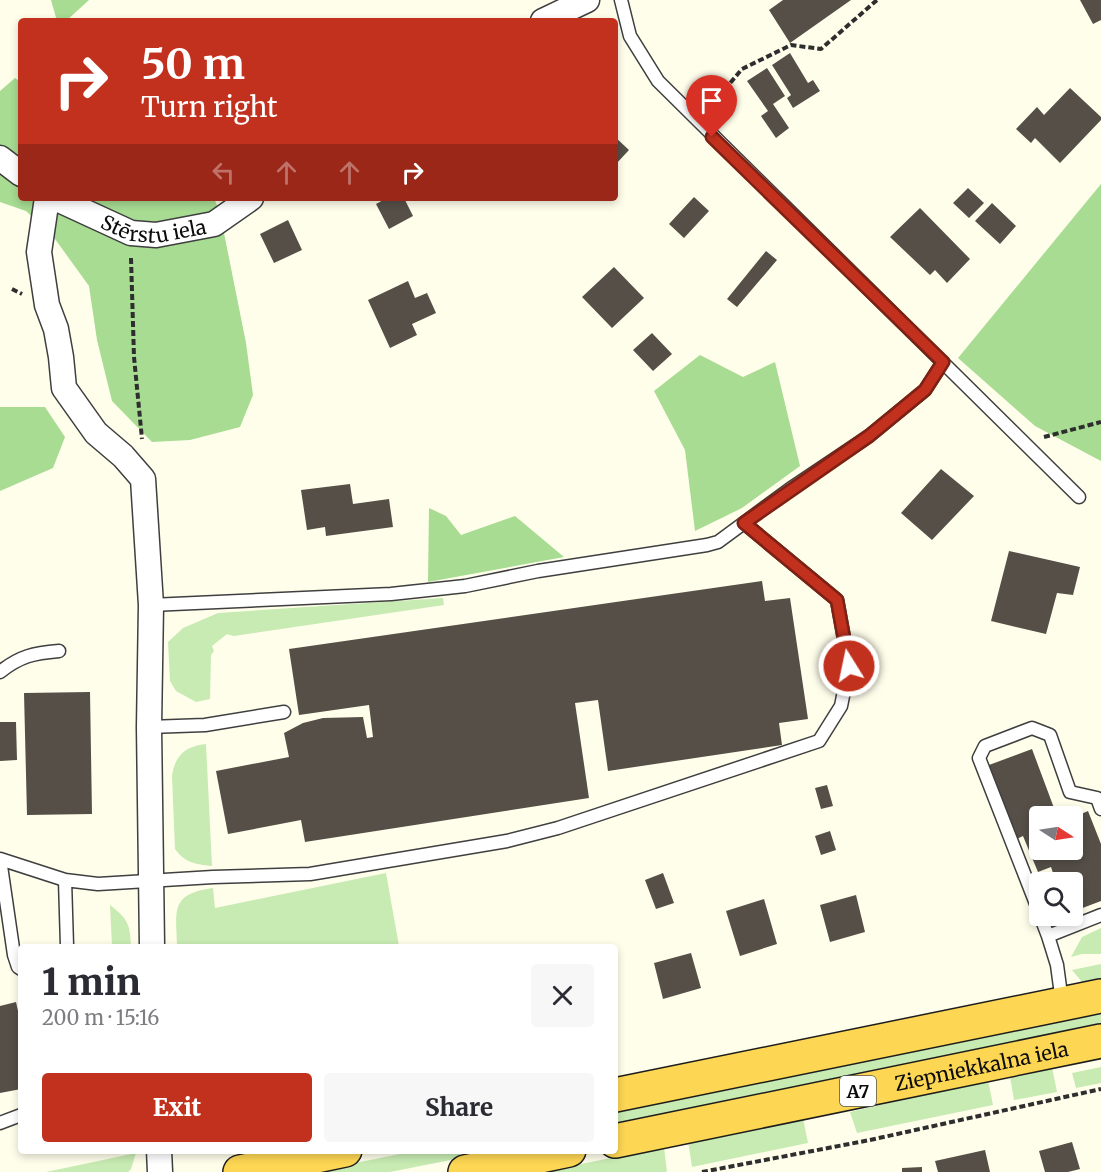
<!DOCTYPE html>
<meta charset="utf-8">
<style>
:root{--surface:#fff;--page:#f7f7f7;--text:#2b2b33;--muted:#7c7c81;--accent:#c2311e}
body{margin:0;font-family:Merriweather,serif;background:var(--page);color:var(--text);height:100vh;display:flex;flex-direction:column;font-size:22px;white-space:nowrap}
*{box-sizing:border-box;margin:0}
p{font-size:20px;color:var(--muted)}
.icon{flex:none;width:33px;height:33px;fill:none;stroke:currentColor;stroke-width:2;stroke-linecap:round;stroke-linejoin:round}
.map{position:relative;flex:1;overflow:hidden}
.sheet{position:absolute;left:18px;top:944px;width:600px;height:210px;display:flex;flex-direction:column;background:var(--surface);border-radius:6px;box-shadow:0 3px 9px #0003}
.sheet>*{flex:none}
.guide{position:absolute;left:18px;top:18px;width:600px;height:183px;border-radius:6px;box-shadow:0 3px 9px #0003;background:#c2311e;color:#fff;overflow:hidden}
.needle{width:39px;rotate:102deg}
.buttons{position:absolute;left:1029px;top:806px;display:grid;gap:12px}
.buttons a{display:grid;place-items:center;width:54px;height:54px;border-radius:6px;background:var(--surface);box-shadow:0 3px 9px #0003;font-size:30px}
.pin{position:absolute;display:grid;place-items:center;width:51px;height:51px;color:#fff;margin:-62px -26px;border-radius:50% 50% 50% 0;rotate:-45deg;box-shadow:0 0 6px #0007}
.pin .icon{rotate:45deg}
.me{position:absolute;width:66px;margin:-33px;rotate:350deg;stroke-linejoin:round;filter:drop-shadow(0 0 4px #0008)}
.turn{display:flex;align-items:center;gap:21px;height:126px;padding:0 24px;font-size:27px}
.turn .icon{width:78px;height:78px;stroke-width:2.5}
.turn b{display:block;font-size:42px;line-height:51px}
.lanes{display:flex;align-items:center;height:57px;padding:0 24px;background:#0003;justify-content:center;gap:30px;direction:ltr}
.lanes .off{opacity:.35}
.round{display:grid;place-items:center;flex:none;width:63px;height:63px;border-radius:6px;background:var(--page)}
.summary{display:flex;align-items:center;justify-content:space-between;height:102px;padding:0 24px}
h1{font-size:36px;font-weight:800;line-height:45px}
.primary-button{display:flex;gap:12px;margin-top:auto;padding:12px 24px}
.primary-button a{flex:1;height:69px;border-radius:6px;background:var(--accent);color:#fff;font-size:24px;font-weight:800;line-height:69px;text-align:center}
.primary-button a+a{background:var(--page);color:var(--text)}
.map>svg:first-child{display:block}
</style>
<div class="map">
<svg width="1101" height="1172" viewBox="0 0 1101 1172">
<rect width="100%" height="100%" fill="#fffeeb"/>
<!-- green -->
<path fill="#c7ebb3" d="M443 598 444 605 234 636 227 634 212 646 214 651 211 655 210 699 196 702 176 691 170 681 168 642 183 628 218 613Z
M206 744 212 866C195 864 185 863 175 849L172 776C175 755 186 746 206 744Z
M386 873 399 946H177C176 910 170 894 213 888L215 908Z
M110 905C128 919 130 924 131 946H112Z
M1101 928V954H1082L1071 957 1082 937Z
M1101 964V980L1082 982 1072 970Z
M1101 1010V1027L615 1126V1110Z
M1052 1067 1057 1092 1014 1100 1010 1077Z
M1101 1067V1083L1076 1088 1072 1073Z
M988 1080 993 1105 857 1133 850 1112Z
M803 1118 808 1143 692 1167 688 1141Z
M664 1147 667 1172H552V1170Z
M415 1151H496L390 1172H310Z
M136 1153 131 1169 128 1172H46Z"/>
<!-- forest -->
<path fill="#a7dc92" d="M51 0H89L66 21H57Z
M15 78 21 82V198H214L220 213 246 343 253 395 240 427 190 440 152 442 112 401 97 340 89 286 55 239 26 211 0 202V91Z
M1101 184V461L1035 426 958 358Z
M700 355 743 377 775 362 800 466 742 508 695 531 685 450 654 391Z
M0 407H45L65 437 53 468 0 491Z
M429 508 446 516 461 535 515 516 564 557 428 582Z"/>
<!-- building -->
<path fill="#554f48" d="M783 0H851L790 43 769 10Z
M1080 0H1101V20L1093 24Z
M790 53 808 83 813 80 820 91 793 108 787 98 791 95 772 65Z
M767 68 785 96 773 104 789 128 776 138 761 116 768 111 747 81Z
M1070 88 1101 117V120L1060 163 1035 138 1031 143 1016 129 1037 107 1044 115Z
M615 137 629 150 615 165Z
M968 188 984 203 969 218 953 203Z
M694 197 709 211 684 238 669 224Z
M387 198H404L413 216 389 229 376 204Z
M992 203 1016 226 1000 244 975 221Z
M920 208 970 259 947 283 935 270 930 275 890 237Z
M288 220 302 250 274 263 260 234Z
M766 251 777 260 737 307 727 299Z
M614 267 644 298 612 328 582 297Z
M408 281 415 298 427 293 436 313 412 324 417 335 390 348 368 300Z
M652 333 672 354 653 371 633 350Z
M941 469 974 496 932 540 901 513Z
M350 484 353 504 389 499 393 527 326 536 325 527 307 530 301 490Z
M1009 551 1080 567 1073 595 1057 593 1046 634 991 621Z
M762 581 765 601 790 598 808 719 779 723 782 745 608 771 598 700 575 703 589 798 305 842 301 820 228 834 216 771 289 757 284 733 303 723 323 718 363 717 367 738 373 737 369 705 299 715 289 649Z
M90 692 92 814 27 815 24 693Z
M0 722H16L17 760 0 761Z
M1032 749 1057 816H1040V849H1072V818L1088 811 1101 844V901L1072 912V882H1056L1051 867 1038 872 1023 836 1017 839 989 765Z
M827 785 833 806 821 809 815 788Z
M830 831 836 850 821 855 815 836Z
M663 873 674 903 656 909 645 880Z
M856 895 865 932 830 942 820 905Z
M764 899 777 944 740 956 726 911Z
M691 953 701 988 663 999 654 963Z
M16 1002 21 1024V1089L0 1093V1006Z
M1072 1142 1080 1169 1068 1172H1045L1039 1151Z
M985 1150 990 1172H938L935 1161Z
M922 1167V1172H902V1168Z"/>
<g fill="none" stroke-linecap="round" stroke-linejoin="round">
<defs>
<path id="service" d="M621 0 630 36 658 81 1079 497
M151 605 391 594 465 586 538 571 707 545 718 542 790 489 869 436 925 390 943 362
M0 672C20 656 34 653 59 651
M149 727 205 725 284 712
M65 880 67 946
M1040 914 979 758 985 746 1032 728 1050 735 1070 792 1097 798 1101 809
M1040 915 1048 936 1101 915
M1048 936 1057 965 1062 1002
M21 969 18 967 14 955 0 859 65 880 98 884 213 877 310 874 507 841 558 828 819 741 841 706 849 666 837 600 744 523
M0 1123 21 1115"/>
<g id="minor">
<path d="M543 21 587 0"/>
<path d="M0 158 21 174"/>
<path d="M47 198 39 252 47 305 56 329 61 357 64 388 96 433 123 456 143 479 151 605 149 727 152 946"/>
<path id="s1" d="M55 198 131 233 156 235 214 224 251 198"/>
<path d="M159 1150 160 1172"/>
</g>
<g id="trunk">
<path d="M615 1095 1101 996"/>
<path id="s2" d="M615 1141 1101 1041"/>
<path d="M240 1172 345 1150"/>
<path d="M465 1172 569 1150"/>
</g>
</defs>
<!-- service casing -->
<use href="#service" stroke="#3f3f3f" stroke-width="15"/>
<!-- minor casing -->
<use href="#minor" stroke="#3f3f3f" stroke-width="27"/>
<!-- trunk casing -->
<use href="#trunk" stroke="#1d1d1d" stroke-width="36"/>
<!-- path -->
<path stroke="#2e2e2e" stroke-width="4" stroke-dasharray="6 3" stroke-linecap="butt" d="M718 116 726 88 742 69 791 45 821 49 877 0
M131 258 134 357 142 439
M12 289 22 294
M1044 437 1101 422
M702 1172 870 1140 1101 1089"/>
<!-- service -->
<use href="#service" stroke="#fff" stroke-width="12"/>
<!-- minor -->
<use href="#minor" stroke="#fff" stroke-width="24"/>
<!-- trunk -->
<use href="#trunk" stroke="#fdd654" stroke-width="33"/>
</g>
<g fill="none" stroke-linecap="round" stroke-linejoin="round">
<defs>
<path id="route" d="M712 137 943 362 925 390 869 436 744 523 837 600 849 666"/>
</defs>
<!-- route casing -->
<use href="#route" stroke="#7e2014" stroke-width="15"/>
<!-- route -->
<use href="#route" stroke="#c2311e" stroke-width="10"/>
</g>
<g text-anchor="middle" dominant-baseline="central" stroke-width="6" stroke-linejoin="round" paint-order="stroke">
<!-- shield labels -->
<rect fill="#fff" stroke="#555" stroke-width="1.5" x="840" y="1076" width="36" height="30" rx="4.5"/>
<g font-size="18" font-weight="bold" fill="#0c0c0c">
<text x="858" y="1091">A7</text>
</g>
<!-- street labels -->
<g font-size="20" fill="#0c0c0c" stroke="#fff">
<text stroke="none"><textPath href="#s1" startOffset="106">Stērstu iela</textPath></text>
<text stroke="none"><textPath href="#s2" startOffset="374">Ziepniekkalna iela</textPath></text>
</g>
</g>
</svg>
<div class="buttons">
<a><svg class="needle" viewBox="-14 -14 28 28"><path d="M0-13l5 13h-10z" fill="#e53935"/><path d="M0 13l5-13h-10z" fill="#7c7c81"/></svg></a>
<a><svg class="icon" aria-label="search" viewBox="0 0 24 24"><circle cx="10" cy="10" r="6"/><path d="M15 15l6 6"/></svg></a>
</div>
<div class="pin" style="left:712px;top:137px;background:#d93025"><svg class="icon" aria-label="arrive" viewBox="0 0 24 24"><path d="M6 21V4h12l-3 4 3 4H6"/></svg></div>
<svg class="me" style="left:849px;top:666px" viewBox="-20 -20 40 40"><circle r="17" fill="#c2311e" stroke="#fff" stroke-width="3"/><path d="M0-11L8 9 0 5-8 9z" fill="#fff"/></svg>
<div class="guide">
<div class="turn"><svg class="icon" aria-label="right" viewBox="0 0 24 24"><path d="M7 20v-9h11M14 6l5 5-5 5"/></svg><div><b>50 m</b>Turn right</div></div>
<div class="lanes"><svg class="icon off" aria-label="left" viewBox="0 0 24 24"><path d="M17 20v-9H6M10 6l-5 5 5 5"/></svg><svg class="icon off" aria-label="ahead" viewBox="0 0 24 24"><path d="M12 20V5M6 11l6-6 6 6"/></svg><svg class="icon off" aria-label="ahead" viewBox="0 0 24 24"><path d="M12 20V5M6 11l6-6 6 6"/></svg><svg class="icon" aria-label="right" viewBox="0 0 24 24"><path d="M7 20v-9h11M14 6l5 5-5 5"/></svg></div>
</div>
<section class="sheet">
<div class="summary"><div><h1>1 min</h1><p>200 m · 15:16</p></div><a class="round"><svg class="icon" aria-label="close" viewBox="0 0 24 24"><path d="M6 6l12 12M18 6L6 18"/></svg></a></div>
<div class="primary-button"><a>Exit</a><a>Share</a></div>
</section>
</div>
